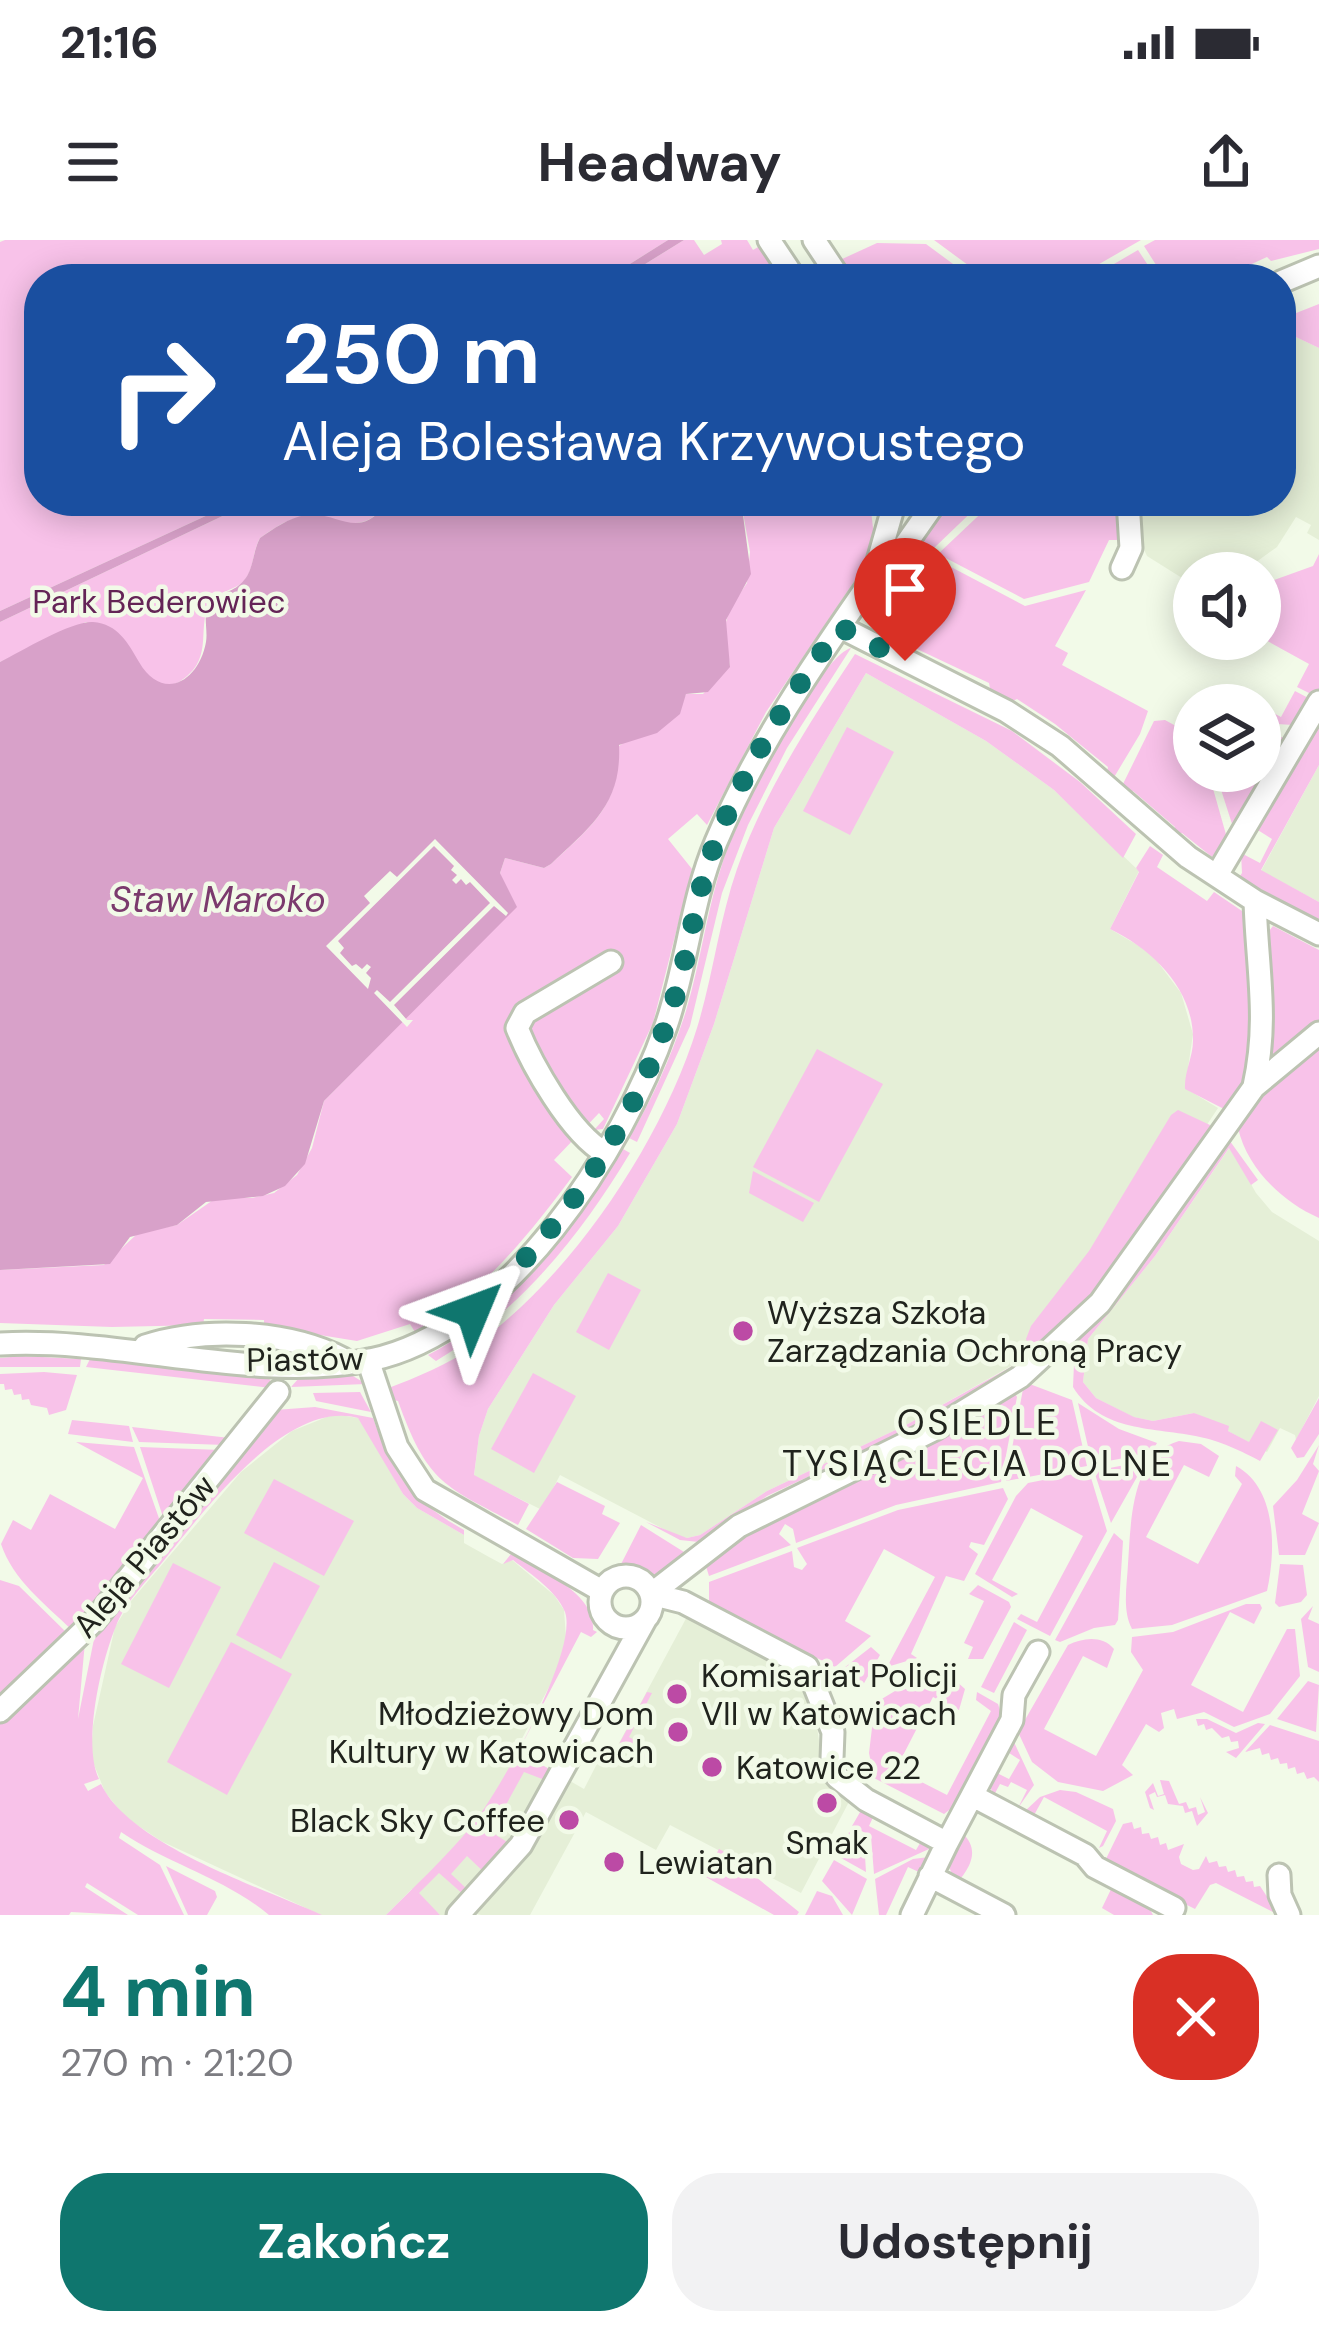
<!DOCTYPE html>
<html lang="pl">
<meta charset="utf-8">
<style>
:root{--surface:#fff;--page:#f2f2f3;--text:#2b2b33;--muted:#7c7c81;--accent:#0f766e}
body{margin:0;font-family:"DM Sans",sans-serif;background:var(--page);color:var(--text);height:100vh;display:flex;flex-direction:column;font-size:45px;white-space:nowrap}
*{box-sizing:border-box;margin:0}
p{font-size:39px;color:var(--muted)}
.icon{flex:none;width:66px;height:66px;fill:none;stroke:currentColor;stroke-width:2;stroke-linecap:round;stroke-linejoin:round}
.map{position:relative;height:1675px;overflow:hidden}
.side{display:flex;flex-direction:column;background:var(--surface);flex:1}
.side>*{flex:none}
.hud{position:absolute;left:24px;top:24px;width:1272px;height:252px;border-radius:48px;box-shadow:0 6px 30px #0003;background:#1a4fa0;color:#fff;overflow:hidden}
.tools{position:absolute;left:1173px;top:312px;display:grid;gap:24px}
.tools a{display:grid;place-items:center;width:108px;height:108px;border-radius:50%;background:var(--surface);box-shadow:0 6px 30px #0003;font-size:60px}
.pin{position:absolute;display:grid;place-items:center;width:102px;height:102px;color:#fff;margin:-123px -51px;border-radius:50% 50% 50% 0;rotate:-45deg;box-shadow:0 0 12px #0007}
.pin .icon{rotate:45deg}
.me{position:absolute;width:132px;margin:-66px;rotate:46deg;stroke-linejoin:round;filter:drop-shadow(0 0 9px #0008)}
.turn{display:flex;align-items:center;gap:42px;height:252px;padding:0 60px;font-size:54px}
.turn .icon{width:156px;height:156px;stroke-width:2.5}
.turn b{display:block;font-size:84px;line-height:102px}
.round{display:grid;place-items:center;flex:none;width:126px;height:126px;border-radius:48px;background:var(--page)}
.overview{display:flex;align-items:center;justify-content:space-between;height:204px;padding:0 60px}
h1{font-size:72px;font-weight:700;line-height:90px;color:var(--accent)}
.primary-button{display:flex;gap:24px;margin-top:auto;padding:24px 60px}
.primary-button a{flex:1;height:138px;border-radius:48px;background:var(--accent);color:#fff;font-size:48px;font-weight:700;line-height:138px;text-align:center}
.primary-button a+a{background:var(--page);color:var(--text)}
.status{display:flex;justify-content:space-between;align-items:center;height:84px;padding:0 60px;background:var(--surface);direction:ltr}
.status svg{height:33px;fill:currentColor}
header{display:flex;justify-content:space-between;align-items:center;height:156px;padding:0 60px;background:var(--surface);font-size:54px;font-weight:700}
.map>svg:first-child{display:block}
</style>
<div class="status"><b>21:16</b><svg viewBox="0 0 49 12"><path d="M0 12V9h3v3zM5 12V6h3v6zM10 12V3h3v9zM15 12V0h3v12zM26 1h20v11H26zM47 4h2v5h-2z"/></svg></div>
<header><svg class="icon" aria-label="menu" viewBox="0 0 24 24"><path d="M4 6h16M4 12h16M4 18h16"/></svg>Headway<svg class="icon" aria-label="share" viewBox="0 0 24 24"><path d="M12 15V3M7 8l5-5 5 5M5 13v7h14v-7"/></svg></header>
<div class="map">
<svg width="1319" height="1675" viewBox="0 0 1319 1675">
<rect width="100%" height="100%" fill="#f2fae8"/>
<!-- built -->
<path fill="#e5efd7" d="M1281 90 1319 108V300L1307 293 1311 285 1296 277 1277 307 1241 333H1194V340L1182 338 1147 316 1142 305 1135 261H1281Z
M866 433 986 501 1054 550 1139 631 1110 689 1151 713 1181 753 1193 794 1185 848 1218 868 1187 915 1049 1094 1013 1125 906 1185 767 1251 700 1295 687 1298 675 1295 560 1235 542 1270 474 1236 479 1196 488 1169 554 1065 618 986 677 884 714 784 774 588Z
M1319 525V662L1261 631Z
M1230 907 1256 953 1272 972 1319 1001V1156L1296 1200 1295 1195 1280 1188 1267 1212 1194 1173 1153 1181 1133 1177 1096 1158 1083 1142 1088 1099 1155 1016Z
M334 1174 358 1178 364 1184 403 1254 417 1268 464 1295V1303L489 1317 502 1324 512 1320 554 1355 564 1370 566 1398 560 1426 516 1510 584 1549 602 1514 611 1518 689 1373 801 1429 811 1449 823 1526 833 1543 851 1558 801 1653 670 1585 656 1610 586 1572 530 1675H481L456 1668 449 1675H440L412 1649 386 1675H321L161 1601 125 1577 105 1552 91 1517 93 1486 115 1387 131 1361 241 1232 292 1191Z"/>
<!-- green -->
<path fill="#f8c2e9" d="M5 0H668L606 39H39V261H238L0 371V2Z
M684 0H694L704 15 722 4 721 0H747L753 10 760 6 781 39H621Z
M934 0H1141L1087 31 1012 38 972 28Z
M1155 0H1319V9L1271 21 1267 17 1219 39H1165L1144 6Z
M877 3 926 4 968 35 982 39H853L840 20Z
M1138 10 1157 39H1083L1090 38Z
M1319 64V108L1281 90V79Z
M254 261H388C359 304 332 270 296 278 284 281 270 291 260 298 252 312 255 327 244 341 235 350 220 351 213 359 193 385 218 418 179 442 169 447 162 448 153 440 119 412 145 400 86 382L0 422V382Z
M741 261H870L874 297 868 321 766 472 707 585 697 574 668 599 692 629 653 783 603 889 594 890 604 879 599 873 554 920 572 937C527 997 481 1055 415 1092L410 1084 357 1101 264 1086V1080L204 1079 203 1085 112 1087 0 1083V1030L104 1025 138 993 177 985 216 958H252L274 953 297 935 312 908 324 861 511 671 500 633 505 618 544 628 551 624C593 585 619 566 619 506L681 465 686 454H703L730 426 724 389 730 368 747 343 750 312Z
M955 261H983L934 308 886 363 878 357 932 278Z
M994 261H1122L1124 300H1109L1089 342 1024 359 938 314Z
M1319 314V452L1317 457 1297 447 1309 424 1260 397V345L1313 326Z
M934 318 1025 366 1086 350 1055 406 1068 413 1062 425 1148 471 1140 494 1113 539 1106 536 1108 527 1055 484 1017 459 1009 463 991 453 989 443 900 401 892 407 869 395Z
M851 408 787 508 748 585 722 653 690 786 637 902 629 898C653 858 672 815 686 771 701 721 707 668 724 618 736 581 819 416 851 408Z
M855 414 1012 491 1080 542 1136 594 1123 618 1054 550 986 501 866 433 774 588 714 784 677 884 618 986 554 1065 488 1169 479 1196 474 1235 529 1264 518 1285C443 1245 428 1244 398 1161L389 1159 386 1149C417 1137 448 1125 475 1105 572 1036 662 901 697 788 713 736 719 681 737 629 764 552 810 482 855 414Z
M1295 451 1314 461 1293 485 1277 484 1260 475V466L1281 477Z
M1319 471V525L1261 630 1319 662V685L1238 639 1242 633 1241 613 1260 623 1272 599 1253 587Z
M1165 480 1194 496V531H1208L1227 598 1212 617 1182 593 1175 596V587L1133 551 1124 554 1120 550 1154 481Z
M1260 486 1287 500 1238 589 1233 587 1215 531H1260Z
M847 487 894 512 850 595 803 571Z
M1150 606 1163 615 1157 627 1207 661 1214 652 1242 671C1253 719 1271 838 1224 869L1185 849C1184 832 1193 817 1193 801 1194 749 1153 710 1110 689L1139 632 1136 628Z
M1273 686 1319 710V781L1268 822 1273 780 1266 695Z
M1319 802V978C1282 962 1247 928 1238 888L1255 858Z
M817 809 883 844 819 962 753 927Z
M1178 870 1210 885 1213 890 1090 1059 1032 1113 1026 1099 1031 1086 1089 1011 1171 875Z
M1227 897 1258 940 1251 945 1229 908 1155 1016 1088 1099 1083 1142 1096 1158 1134 1177 1153 1181 1194 1173 1229 1186 1228 1191 1249 1202 1261 1181 1278 1190 1260 1221C1244 1212 1217 1200 1200 1197 1155 1187 1101 1193 1073 1147L1075 1100Z
M623 909 630 913C581 995 520 1071 436 1121L428 1115C513 1070 573 989 623 909Z
M753 931 814 963 803 982 749 953Z
M608 1033 641 1050 609 1110 576 1092Z
M22 1116 81 1119 80 1127H0V1118Z
M90 1119 268 1137 272 1143 271 1148 86 1127Z
M1018 1123 1016 1129 936 1177 767 1256 699 1302 680 1300 646 1282 687 1298 700 1295 767 1251 906 1185Z
M44 1132 77 1135 66 1170 49 1175 47 1168 31 1165 29 1159 22 1160 21 1154 14 1155 12 1149 5 1150 4 1144H0V1134Z
M533 1133 576 1156 534 1233 491 1209Z
M330 1136H353L366 1144 291 1147 299 1138Z
M1027 1143 1072 1160 1087 1226 1006 1241 1023 1149Z
M1014 1151 1017 1157 1001 1242 896 1265 796 1303 793 1289 785 1284 779 1294 791 1305 709 1336 704 1320 714 1311Z
M360 1152 371 1172 316 1161 313 1153Z
M1319 1158V1194L1304 1217 1297 1218 1291 1208Z
M1078 1163 1119 1189 1157 1203 1151 1213 1092 1224Z
M315 1167 373 1178C394 1237 410 1259 464 1290V1295L417 1268 403 1254 358 1178C287 1158 204 1271 165 1319 148 1340 126 1361 116 1386 101 1422 82 1504 99 1539L84 1544 88 1551 101 1544C130 1605 260 1647 322 1675H269C225 1638 168 1624 121 1592L119 1598 160 1625 184 1675H138L87 1643 85 1647 128 1675 71 1672 69 1675H0V1484L85 1402 78 1479 96 1389 275 1170Z
M72 1180 129 1186 133 1202 68 1194Z
M132 1187 230 1198 225 1205 139 1202Z
M1179 1201 1201 1204 1219 1216 1209 1237 1184 1225 1146 1297 1198 1324 1242 1244 1235 1236 1236 1226C1277 1248 1276 1310 1267 1351L1172 1385 1132 1389C1122 1371 1127 1345 1128 1324 1131 1284 1130 1215 1179 1201Z
M76 1202 134 1207 161 1284 72 1390C45 1364 13 1340 1 1304L13 1280 31 1290 50 1254 115 1289 143 1238Z
M1319 1205 1313 1224 1319 1231 1302 1274 1319 1283 1305 1315H1279L1273 1266 1297 1240Z
M140 1207 221 1210 164 1280Z
M1146 1221 1111 1283 1094 1231Z
M1089 1231 1107 1291 1050 1396 1017 1379 1021 1374 1037 1382 1083 1296 1031 1268 992 1340 1018 1354 1012 1357 975 1334 1016 1256 1028 1243Z
M274 1239 354 1281 324 1336 244 1293Z
M557 1242 605 1266 602 1274 620 1283 598 1319 573 1318 526 1289Z
M1003 1248 1008 1259 984 1305 971 1302 969 1307 978 1314 964 1341 946 1336 911 1414 917 1418 887 1427 935 1337 884 1309 845 1381 871 1396 835 1427 709 1364V1342L792 1311 794 1327 802 1330 807 1324 797 1308 898 1270Z
M641 1285 684 1312 653 1340 635 1330H618Z
M1114 1293 1123 1301 1118 1380 1115 1385 1094 1388 1060 1402 1055 1400Z
M511 1314C538 1329 596 1352 593 1390L597 1392 591 1397 581 1392 518 1512 553 1531 550 1542 524 1532 491 1592 512 1605 488 1636 467 1616 451 1634 469 1651 464 1655 439 1633 419 1653 440 1675H386C414 1647 444 1619 470 1588 497 1556 579 1411 565 1372 556 1350 530 1334 513 1320L503 1324Z
M274 1322 320 1346 281 1419 236 1395Z
M173 1323 221 1347 169 1448 121 1424Z
M1280 1324 1303 1325 1307 1355 1301 1362 1279 1367 1275 1363Z
M0 1340 19 1346 68 1394 0 1460Z
M978 1345 1009 1362 1011 1367 983 1419H968L973 1407 964 1403 984 1361 969 1354Z
M1246 1364H1260L1262 1368 1254 1384 1230 1372 1191 1445 1243 1472 1287 1389H1295L1300 1436 1270 1474 1234 1487 1204 1472 1177 1479 1174 1469 1161 1473 1164 1488 1159 1492 1146 1484 1122 1525 1133 1535 1103 1551 1058 1542 1032 1522 1018 1492 1068 1405C1083 1398 1102 1395 1114 1409L1107 1428 1083 1416 1044 1489 1096 1516 1143 1430 1131 1412 1132 1397 1173 1392Z
M1313 1366 1308 1379 1319 1384V1432L1308 1427 1301 1379Z
M1014 1382 1027 1390 994 1453 981 1447Z
M231 1402 292 1434 227 1555 167 1522Z
M871 1407 880 1415 863 1445 840 1437V1431Z
M948 1440H955L965 1449 959 1470 933 1457 896 1529 947 1555 991 1471 976 1460 977 1452 998 1464 1002 1477 953 1567 944 1574 874 1538 869 1513 875 1463 895 1451Z
M1308 1441 1319 1445 1316 1492 1277 1479Z
M647 1452 652 1453 629 1497 656 1512 655 1523 622 1506 614 1521 611 1519Z
M1196 1479H1207L1236 1493 1258 1483 1265 1484 1236 1518 1226 1512 1239 1508 1238 1501 1231 1502 1229 1496 1222 1498 1212 1488 1206 1490 1204 1484 1198 1486Z
M1270 1485 1319 1501V1542L1314 1537 1307 1539 1304 1532 1297 1534 1295 1527 1288 1529 1287 1523 1280 1524 1278 1518 1271 1520 1269 1513 1262 1515 1260 1508 1245 1512Z
M1013 1500 1034 1545 1018 1568 1027 1550 1011 1542 1008 1547 1000 1544 994 1555 990 1547 995 1532 1009 1539 1020 1520 1006 1511Z
M1160 1540 1169 1541 1179 1564 1186 1562 1189 1569 1196 1567 1198 1575 1205 1572 1200 1557 1208 1573 1197 1586 1192 1571 1185 1573 1183 1566 1168 1564 1165 1555 1157 1557 1155 1552 1149 1555 1154 1570 1150 1568 1145 1552 1153 1543 1158 1556 1164 1554Z
M1060 1550 1076 1552 1113 1569 1116 1581 1103 1606 1099 1608 1107 1591 1044 1557 1033 1577 1024 1572 1040 1557Z
M863 1567 875 1573 869 1586 916 1610 923 1598 929 1609 874 1634 871 1596 852 1586Z
M1132 1582 1134 1589 1141 1587 1142 1594 1149 1593 1151 1599 1158 1597 1160 1605 1166 1603 1168 1610 1184 1604 1179 1617 1181 1624 1193 1630 1199 1629 1206 1616 1209 1623 1217 1621 1219 1627 1226 1626 1228 1632 1235 1630 1237 1637 1244 1636 1246 1642 1253 1641 1254 1647 1260 1646 1279 1675 1216 1643 1210 1645 1195 1669 1183 1663V1659L1177 1660 1104 1623 1123 1584Z
M849 1592 864 1600 866 1632 841 1618Z
M962 1593C978 1607 973 1623 961 1638L951 1632 948 1623Z
M719 1609 753 1627 756 1637 799 1672 797 1675H774L704 1636Z
M929 1617 921 1633 908 1627 886 1675H879L875 1639 913 1619Z
M834 1620 867 1639 852 1675 822 1641Z
M166 1626 215 1651 217 1657 207 1675H188Z
M1114 1643 1144 1658 1153 1675H1114L1102 1668Z
M817 1651 832 1656 843 1675H805Z"/>
<!-- water -->
<path fill="#d8a1c9" d="M668 0H684L621 39H606Z
M238 261H254L0 382V371Z
M388 261H741L751 334 726 380 730 427 708 452 686 454 680 474 657 493 619 505C622 564 591 586 551 624L544 628 505 618 500 633 517 667 324 861 305 924 285 946 263 956 206 962 177 985 130 997 110 1024 0 1030V422C22 411 71 381 93 382 118 384 128 403 139 422 163 463 199 441 206 402 208 390 203 376 208 365 214 353 228 354 238 346 255 333 251 315 260 298 273 289 290 277 306 275 340 271 359 303 388 261Z"/>
<!-- pier -->
<path fill="#f2fae8" d="M435 599 508 673 506 676 494 666 394 765 407 780H413L407 787 374 753 377 750 390 762 490 663 470 642 466 645 461 639 456 644 452 640 457 635 451 630 454 626 434 606 338 701 344 708 340 713 352 726 356 724 362 729 367 724 371 727 366 733 371 738 368 749 326 706 370 663 364 656 390 631 397 637Z"/>
<g fill="none" stroke-linecap="round" stroke-linejoin="round">
<defs>
<path id="minor" d="M769 0 795 39
M814 0 840 39
M1281 42 1319 26
M1122 328 1131 308 1128 261
M874 335 895 261
M840 387 1006 471 1060 506 1188 617 1255 661 1319 694
M1217 635 1319 462
M1254 846C1269 779 1257 728 1255 661
M605 913C570 893 532 825 517 788L525 773 611 722
M0 1104C121 1097 251 1143 370 1120 508 1092 623 909 666 786 687 726 691 661 716 602 756 507 814 423 873 338L896 318 936 261
M145 1106C204 1087 287 1090 343 1119
M368 1120 397 1207 425 1250 602 1351
M600 1362a26 26 0 1 1 52 0a26 26 0 1 1-52 0Z
M651 1354 739 1286 935 1189 1020 1137 1100 1063 1254 847 1319 793
M651 1354 683 1362 807 1427 833 1492 832 1519 837 1537 866 1560 947 1603 912 1675
M0 1471 94 1381 278 1152
M973 1556 1085 1615 1095 1627 1174 1668
M947 1603 1012 1480 1014 1455 1038 1412
M1279 1635 1280 1655 1289 1675
M930 1636 1004 1675
M458 1675 521 1605 645 1380"/>
</defs>
<!-- minor casing -->
<use href="#minor" stroke="#bcc3b2" stroke-width="27"/>
<!-- minor -->
<use href="#minor" stroke="#fff" stroke-width="21"/>
</g>
<g fill="none" stroke-linecap="round" stroke-linejoin="round">
<!-- route -->
<path stroke="#0f766e" stroke-width="21" stroke-dasharray="0 37.8" d="M473 1071C565 987 638 879 674 760 690 710 695 658 713 609 743 529 790 455 840 387L905 421"/>
</g>
<!-- markers -->
<g fill="#bc4aa5" stroke="#f2fae8" stroke-width="4.5">
<circle cx="743" cy="1091" r="12"/>
<circle cx="677" cy="1454" r="12"/>
<circle cx="678" cy="1492" r="12"/>
<circle cx="712" cy="1527" r="12"/>
<circle cx="827" cy="1563" r="12"/>
<circle cx="569" cy="1580" r="12"/>
<circle cx="614" cy="1622" r="12"/>
</g>
<g text-anchor="middle" dominant-baseline="central" stroke-width="9" stroke-linejoin="round" paint-order="stroke">
<!-- park labels -->
<g font-size="33" fill="#642456" stroke="#f2fae8">
<text x="159" y="361">Park Bederowiec</text>
</g>
<!-- poi labels -->
<g font-size="33" fill="#20231d" stroke="#f2fae8" text-anchor="start">
<text x="767" y="1072">Wyższa Szkoła<tspan x="767" dy="38">Zarządzania Ochroną Pracy</tspan></text>
<text x="701" y="1435">Komisariat Policji<tspan x="701" dy="38">VII w Katowicach</tspan></text>
<text x="654" y="1473" text-anchor="end">Młodzieżowy Dom<tspan x="654" dy="38">Kultury w Katowicach</tspan></text>
<text x="736" y="1527">Katowice 22</text>
<text x="545" y="1580" text-anchor="end">Black Sky Coffee</text>
<text x="827" y="1602" text-anchor="middle">Smak</text>
<text x="638" y="1622">Lewiatan</text>
</g>
<!-- street labels -->
<g font-size="33" fill="#20231d" stroke="#f2fae8">
<text transform="translate(305 1119) rotate(-1)">Piastów</text>
<text transform="translate(144 1316) rotate(-50)">Aleja Piastów</text>
</g>
<!-- water labels -->
<g font-size="36" font-style="italic" fill="#7b3a6d" stroke="#f2fae8">
<text x="218" y="659">Staw Maroko</text>
</g>
<!-- neighbourhood labels -->
<g font-size="36" letter-spacing="3" fill="#20231d" stroke="#f2fae8">
<text x="978" y="1182">OSIEDLE<tspan x="978" dy="41">TYSIĄCLECIA DOLNE</tspan></text>
</g>
</g>
</svg>
<div class="tools">
<a><svg class="icon" aria-label="sound" viewBox="0 0 24 24"><path d="M4 9h4l5-4v14l-5-4H4zM17 9q2 3 0 6"/></svg></a>
<a><svg class="icon" aria-label="layers" viewBox="0 0 24 24"><path d="M12 4l9 5-9 5-9-5zM3 14l9 5 9-5"/></svg></a>
</div>
<div class="pin" style="left:905px;top:421px;background:#d93025"><svg class="icon" aria-label="arrive" viewBox="0 0 24 24"><path d="M6 21V4h12l-3 4 3 4H6"/></svg></div>
<svg class="me" style="left:473px;top:1071px" viewBox="-20 -20 40 40"><path d="M0-17L14 15 0 8-14 15z" fill="#0f766e" stroke="#fff" stroke-width="4"/></svg>
<div class="hud">
<div class="turn"><svg class="icon" aria-label="right" viewBox="0 0 24 24"><path d="M7 20v-9h11M14 6l5 5-5 5"/></svg><div><b>250 m</b>Aleja Bolesława Krzywoustego</div></div>
</div>
</div>
<section class="side">
<div class="overview"><div><h1>4 min</h1><p>270 m · 21:20</p></div><a class="round" style="background:#d93025;color:#fff"><svg class="icon" aria-label="close" viewBox="0 0 24 24"><path d="M6 6l12 12M18 6L6 18"/></svg></a></div>
<div class="primary-button"><a>Zakończ</a><a>Udostępnij</a></div>
</section>
